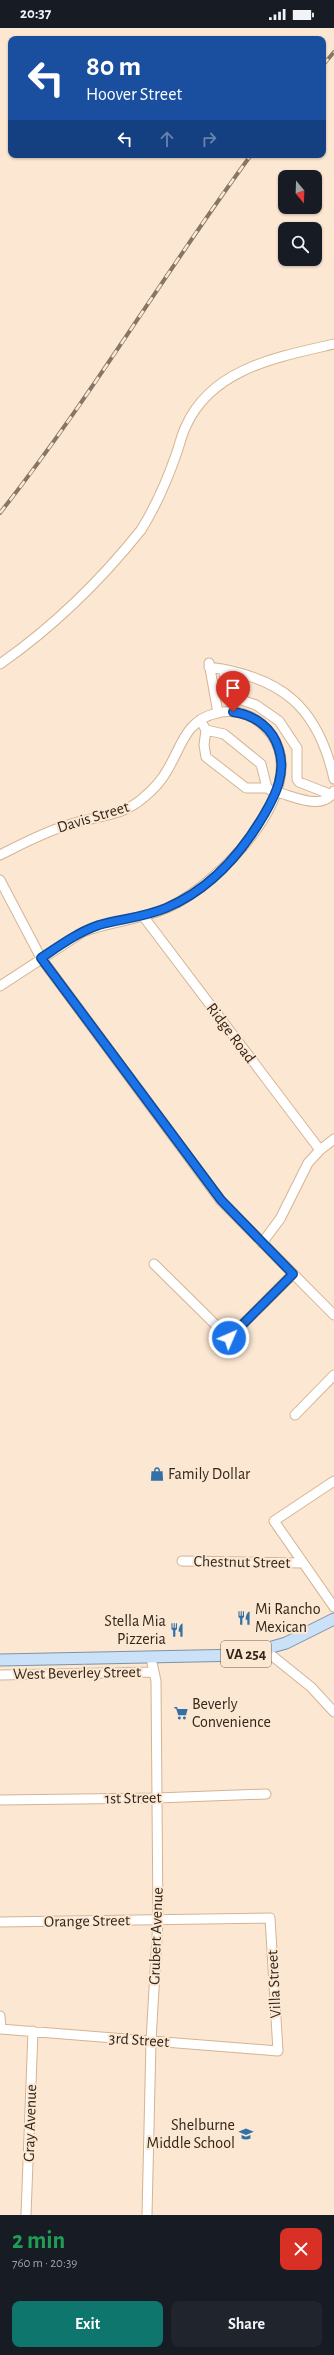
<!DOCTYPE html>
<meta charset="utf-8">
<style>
:root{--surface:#171b24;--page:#20242c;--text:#f1f3f6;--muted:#9ea1a6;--accent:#0f766e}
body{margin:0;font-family:"Alegreya Sans",sans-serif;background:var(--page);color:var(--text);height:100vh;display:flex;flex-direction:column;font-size:15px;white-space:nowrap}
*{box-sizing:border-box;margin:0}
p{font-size:13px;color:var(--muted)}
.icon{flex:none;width:22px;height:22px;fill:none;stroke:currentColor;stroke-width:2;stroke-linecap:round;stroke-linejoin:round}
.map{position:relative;height:2187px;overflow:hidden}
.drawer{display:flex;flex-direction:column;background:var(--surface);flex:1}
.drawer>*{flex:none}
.hud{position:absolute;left:8px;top:8px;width:318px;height:122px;border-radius:8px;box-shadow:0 1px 3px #0004;background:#1a4fa0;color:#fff;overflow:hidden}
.needle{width:26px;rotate:161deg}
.fabs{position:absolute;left:278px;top:142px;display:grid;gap:8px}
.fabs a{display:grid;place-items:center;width:44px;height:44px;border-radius:8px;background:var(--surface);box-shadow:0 1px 3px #0004;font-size:20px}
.pin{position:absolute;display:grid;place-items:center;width:34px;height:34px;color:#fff;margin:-41px -17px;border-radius:50% 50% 50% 0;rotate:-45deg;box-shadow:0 0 4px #0007}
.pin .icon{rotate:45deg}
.me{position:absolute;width:44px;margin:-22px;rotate:45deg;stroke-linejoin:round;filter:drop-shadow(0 0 3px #0008)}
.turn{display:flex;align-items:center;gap:14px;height:84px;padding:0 12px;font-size:18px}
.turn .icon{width:52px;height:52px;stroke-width:2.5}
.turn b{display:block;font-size:28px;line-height:34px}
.lanes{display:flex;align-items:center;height:38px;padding:0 12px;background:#0003;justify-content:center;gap:20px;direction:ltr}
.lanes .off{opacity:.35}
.round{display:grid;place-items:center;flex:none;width:42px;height:42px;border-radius:8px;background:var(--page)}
.overview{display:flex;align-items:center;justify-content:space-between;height:68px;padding:0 12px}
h1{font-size:24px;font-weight:600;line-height:30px;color:#1e9e55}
.action{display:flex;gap:8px;margin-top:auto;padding:8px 12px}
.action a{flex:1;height:46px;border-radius:8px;background:var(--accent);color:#fff;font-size:16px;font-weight:600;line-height:46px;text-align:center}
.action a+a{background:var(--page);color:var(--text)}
.status{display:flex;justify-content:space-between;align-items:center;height:28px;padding:0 20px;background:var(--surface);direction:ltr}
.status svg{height:11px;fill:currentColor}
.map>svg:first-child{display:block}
</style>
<div class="status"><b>20:37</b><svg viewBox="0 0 49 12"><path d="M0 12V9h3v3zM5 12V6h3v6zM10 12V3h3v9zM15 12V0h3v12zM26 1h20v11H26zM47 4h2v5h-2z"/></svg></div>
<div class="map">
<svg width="334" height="2187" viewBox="0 0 334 2187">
<rect width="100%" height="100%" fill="#fbe7d2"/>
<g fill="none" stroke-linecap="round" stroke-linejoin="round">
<defs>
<path id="minor" d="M209 635 218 685
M0 636C53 599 101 552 141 502 156 478 168 450 177 424 180 415 182 406 186 398 212 340 278 329 334 316
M209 639C282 649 318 679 334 751
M223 641 230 668 256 677 279 693 297 720V751L299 754 332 767
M200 692 206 702 204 717 206 729 246 760H267L275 765
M206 702 224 706 261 736 267 760
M276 764C294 768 323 784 334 763
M0 827C22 816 44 804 68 797 94 788 122 789 143 770 153 762 162 752 168 741 182 717 186 692 217 685 239 680 258 689 271 706 313 763 215 859 167 880 140 892 110 893 83 904L0 958
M0 852 41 930 221 1173 334 1287
M143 888 320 1122
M262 1215 280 1191 308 1135 320 1122 334 1111
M154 1236 229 1310 293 1246
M295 1387 334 1347
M334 1453 274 1493 334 1579
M182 1533 302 1535
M265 1622 311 1659 334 1684
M0 1647 153 1644
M0 1772 157 1770 266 1766
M0 1894 270 1890 278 2023 0 2001
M0 1988 1 2001
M26 2187 33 2003
M147 2187 151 2013 158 1892 156 1653 151 1630"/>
<path id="major" d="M0 1632 244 1627 286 1615 334 1591"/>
</defs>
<!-- minor casing -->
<use href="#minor" stroke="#d4b493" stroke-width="11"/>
<!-- major casing -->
<use href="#major" stroke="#7e93a6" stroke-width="13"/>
<!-- minor -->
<use href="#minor" stroke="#fff" stroke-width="9"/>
<!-- major -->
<use href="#major" stroke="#cae1f7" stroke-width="11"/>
<defs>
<path id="rail" d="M323 37 334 24
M0 485C90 371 165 244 251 127"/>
</defs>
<!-- rail casing -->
<use href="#rail" stroke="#867665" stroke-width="4"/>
<!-- rail -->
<use href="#rail" stroke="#fbe7d2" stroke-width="2.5" stroke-dasharray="8" stroke-linecap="butt"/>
</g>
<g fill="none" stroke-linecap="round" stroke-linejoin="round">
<defs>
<path id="route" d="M229 1310 293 1246 221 1172 41 930C59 918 78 904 99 897 121 891 145 889 166 880 209 862 242 825 265 785 276 766 286 745 279 722 273 700 255 687 233 684"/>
</defs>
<!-- route casing -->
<use href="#route" stroke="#114b97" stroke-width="10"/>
<!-- route -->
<use href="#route" stroke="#1a73e8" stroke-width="7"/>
</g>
<!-- icons -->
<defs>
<symbol id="shop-bare" viewBox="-9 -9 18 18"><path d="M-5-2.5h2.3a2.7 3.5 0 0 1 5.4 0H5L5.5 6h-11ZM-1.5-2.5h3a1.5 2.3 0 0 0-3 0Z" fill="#3271a8" stroke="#fbe7d2" stroke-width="2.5" paint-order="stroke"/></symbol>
<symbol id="restaurant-bare" viewBox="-9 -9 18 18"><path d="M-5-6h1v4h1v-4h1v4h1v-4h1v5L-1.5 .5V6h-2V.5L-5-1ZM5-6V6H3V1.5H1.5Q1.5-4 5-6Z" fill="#3271a8" stroke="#fbe7d2" stroke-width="2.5" paint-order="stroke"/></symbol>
<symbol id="supermarket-bare" viewBox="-9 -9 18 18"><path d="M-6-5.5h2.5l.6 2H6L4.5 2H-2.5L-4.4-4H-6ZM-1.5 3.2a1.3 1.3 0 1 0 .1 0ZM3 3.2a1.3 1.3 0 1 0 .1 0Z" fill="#3271a8" stroke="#fbe7d2" stroke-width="2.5" paint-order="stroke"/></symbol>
<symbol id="school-bare" viewBox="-9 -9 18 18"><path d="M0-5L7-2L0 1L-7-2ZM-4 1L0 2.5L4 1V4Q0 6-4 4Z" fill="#3271a8" stroke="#fbe7d2" stroke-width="2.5" paint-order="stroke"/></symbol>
</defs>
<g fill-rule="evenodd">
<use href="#shop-bare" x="147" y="1436" width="20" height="20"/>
<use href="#restaurant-bare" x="234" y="1580" width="20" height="20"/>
<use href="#restaurant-bare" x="167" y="1592" width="20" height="20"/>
<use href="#supermarket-bare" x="171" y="1675" width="20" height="20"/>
<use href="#school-bare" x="236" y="2096" width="20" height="20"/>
</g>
<g text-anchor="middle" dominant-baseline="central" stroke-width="4" stroke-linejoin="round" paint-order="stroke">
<!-- shield labels -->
<rect fill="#fbe7d2" stroke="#6f6050" stroke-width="1" x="221" y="1613" width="50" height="26" rx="3"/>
<g font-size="15" font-weight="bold" fill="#332619">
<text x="246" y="1626">VA 254</text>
</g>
<!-- street labels -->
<g font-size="16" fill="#332619" stroke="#fbe7d2">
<text transform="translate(93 789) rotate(-17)">Davis Street</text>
<text transform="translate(231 1005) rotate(53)">Ridge Road</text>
<text transform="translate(242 1534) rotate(1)">Chestnut Street</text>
<text transform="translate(77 1645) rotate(-1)">West Beverley Street</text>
<text transform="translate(133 1770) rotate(-1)">1st Street</text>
<text transform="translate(87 1893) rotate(-1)">Orange Street</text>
<text transform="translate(156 1908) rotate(-88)">Grubert Avenue</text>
<text transform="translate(274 1956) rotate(-93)">Villa Street</text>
<text transform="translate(139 2012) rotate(4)">3rd Street</text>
<text transform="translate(30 2095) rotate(-88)">Gray Avenue</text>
</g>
<!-- poi labels -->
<g font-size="16" fill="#332619" stroke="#fbe7d2" text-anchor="start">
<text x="168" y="1446">Family Dollar</text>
<text x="255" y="1581">Mi Rancho<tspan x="255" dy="18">Mexican</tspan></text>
<text x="166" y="1593" text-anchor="end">Stella Mia<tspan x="166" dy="18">Pizzeria</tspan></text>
<text x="192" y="1676">Beverly<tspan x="192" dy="18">Convenience</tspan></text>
<text x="235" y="2097" text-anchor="end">Shelburne<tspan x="235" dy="18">Middle School</tspan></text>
</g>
</g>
</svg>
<div class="fabs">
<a><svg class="needle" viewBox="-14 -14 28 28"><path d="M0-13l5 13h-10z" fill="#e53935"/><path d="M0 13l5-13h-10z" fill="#9ea1a6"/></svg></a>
<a><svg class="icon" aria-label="search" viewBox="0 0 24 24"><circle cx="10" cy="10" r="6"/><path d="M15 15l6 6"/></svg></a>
</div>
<div class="pin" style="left:233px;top:684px;background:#d93025"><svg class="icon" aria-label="arrive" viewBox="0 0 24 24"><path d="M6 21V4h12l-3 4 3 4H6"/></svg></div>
<svg class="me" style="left:229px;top:1310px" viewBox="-20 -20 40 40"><circle r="17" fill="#1a73e8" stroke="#fff" stroke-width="3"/><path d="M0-11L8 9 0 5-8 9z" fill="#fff"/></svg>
<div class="hud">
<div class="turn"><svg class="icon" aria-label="left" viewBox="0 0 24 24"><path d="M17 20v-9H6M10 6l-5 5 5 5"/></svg><div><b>80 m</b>Hoover Street</div></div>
<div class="lanes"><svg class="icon" aria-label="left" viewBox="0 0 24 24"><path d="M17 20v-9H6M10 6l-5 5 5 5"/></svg><svg class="icon off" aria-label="ahead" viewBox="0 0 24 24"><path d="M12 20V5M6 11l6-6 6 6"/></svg><svg class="icon off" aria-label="right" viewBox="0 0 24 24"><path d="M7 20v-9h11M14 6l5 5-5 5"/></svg></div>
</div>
</div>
<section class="drawer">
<div class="overview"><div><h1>2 min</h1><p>760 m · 20:39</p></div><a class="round" style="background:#d93025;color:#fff"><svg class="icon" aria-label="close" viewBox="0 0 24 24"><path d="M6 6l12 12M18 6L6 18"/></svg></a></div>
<div class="action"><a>Exit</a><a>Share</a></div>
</section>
